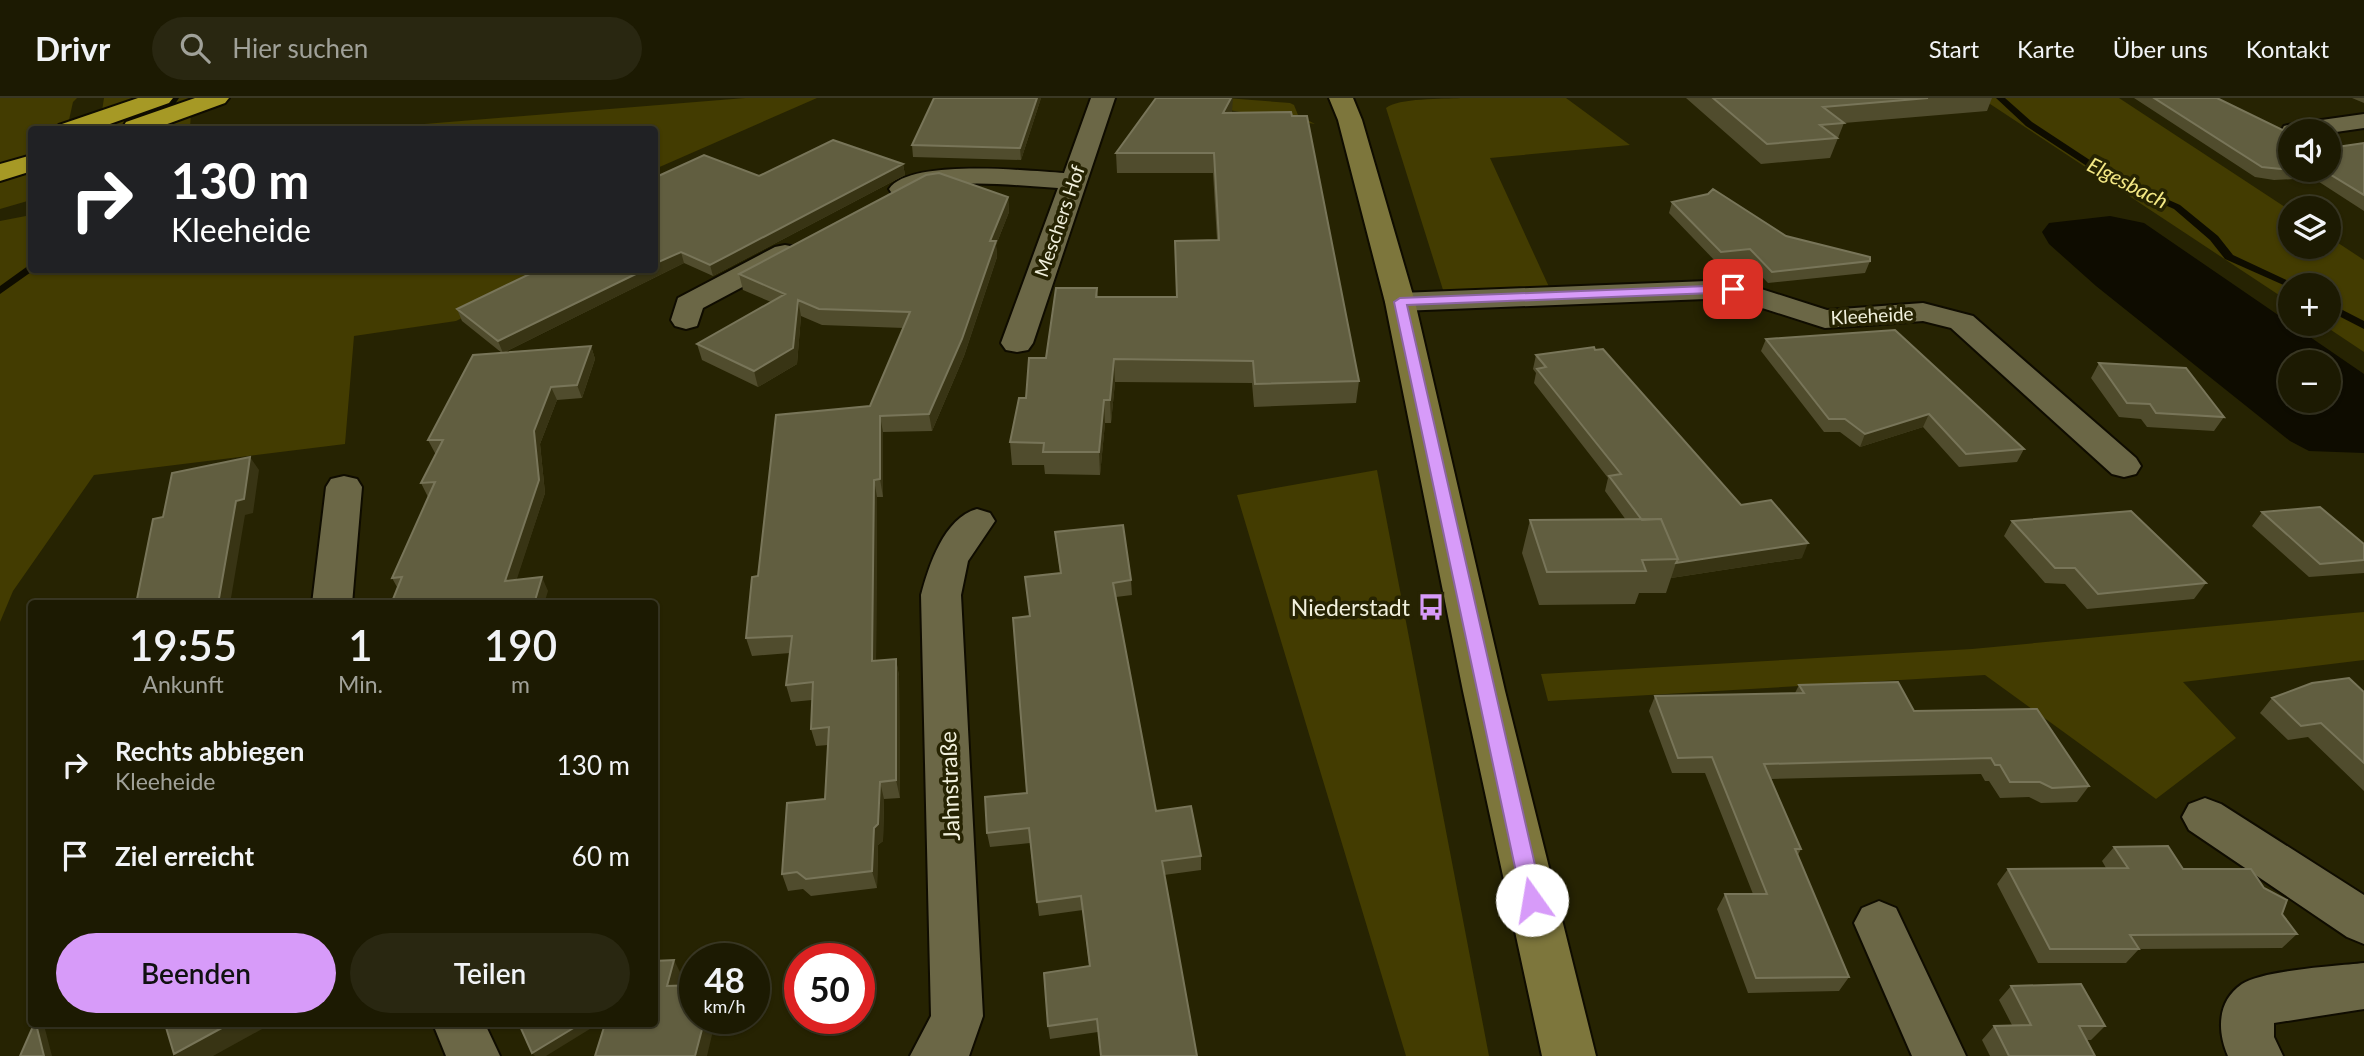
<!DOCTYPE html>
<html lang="de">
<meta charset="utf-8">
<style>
:root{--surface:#1c1a02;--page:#292711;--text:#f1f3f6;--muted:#a0a199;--line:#3a3824;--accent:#d79bf9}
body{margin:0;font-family:Lato,sans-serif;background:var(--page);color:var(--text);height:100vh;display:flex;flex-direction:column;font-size:26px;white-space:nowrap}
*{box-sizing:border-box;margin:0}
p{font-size:23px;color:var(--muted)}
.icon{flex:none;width:38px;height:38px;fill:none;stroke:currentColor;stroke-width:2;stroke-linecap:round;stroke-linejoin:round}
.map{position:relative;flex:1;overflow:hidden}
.side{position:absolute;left:28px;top:502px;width:630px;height:427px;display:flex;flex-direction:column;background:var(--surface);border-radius:7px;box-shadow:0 2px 5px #0004,0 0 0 2px var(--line)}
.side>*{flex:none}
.hud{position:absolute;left:28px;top:28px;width:630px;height:147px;border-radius:7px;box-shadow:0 2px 5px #0004,0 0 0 2px var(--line);background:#202124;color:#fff;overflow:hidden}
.tools{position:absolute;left:2278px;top:21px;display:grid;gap:14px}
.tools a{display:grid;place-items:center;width:63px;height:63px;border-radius:50%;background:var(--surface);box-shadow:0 2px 5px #0004,0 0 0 2px var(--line);font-size:35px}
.speed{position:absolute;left:679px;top:845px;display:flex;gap:14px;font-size:35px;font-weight:700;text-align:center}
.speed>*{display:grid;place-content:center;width:91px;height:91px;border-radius:50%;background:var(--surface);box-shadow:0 2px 5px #0004,0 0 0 2px var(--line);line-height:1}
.speed small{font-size:18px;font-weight:400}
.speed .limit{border:10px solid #d22;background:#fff;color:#111}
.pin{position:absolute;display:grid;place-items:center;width:60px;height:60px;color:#fff;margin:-30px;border-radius:14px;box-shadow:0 4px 10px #0006}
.me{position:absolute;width:77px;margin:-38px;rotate:347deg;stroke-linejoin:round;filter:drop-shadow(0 0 5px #0008)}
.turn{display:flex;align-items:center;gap:24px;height:147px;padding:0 28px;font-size:32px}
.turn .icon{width:91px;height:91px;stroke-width:2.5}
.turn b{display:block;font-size:49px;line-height:60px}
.eta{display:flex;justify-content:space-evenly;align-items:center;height:119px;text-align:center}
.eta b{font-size:42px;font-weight:600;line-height:49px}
.button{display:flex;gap:14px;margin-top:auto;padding:14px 28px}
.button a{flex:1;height:80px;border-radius:42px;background:var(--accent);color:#111;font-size:28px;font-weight:600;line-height:80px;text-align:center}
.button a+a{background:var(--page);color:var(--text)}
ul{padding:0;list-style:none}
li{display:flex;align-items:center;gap:21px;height:91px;padding:0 28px}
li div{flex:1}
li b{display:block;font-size:26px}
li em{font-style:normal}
header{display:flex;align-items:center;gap:42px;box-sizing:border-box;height:98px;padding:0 35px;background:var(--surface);border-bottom:2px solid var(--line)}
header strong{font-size:33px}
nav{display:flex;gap:38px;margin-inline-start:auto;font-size:24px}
.search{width:490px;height:63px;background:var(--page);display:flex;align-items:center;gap:18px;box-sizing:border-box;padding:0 24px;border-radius:38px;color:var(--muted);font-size:26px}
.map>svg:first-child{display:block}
</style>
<header>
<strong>Drivr</strong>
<div class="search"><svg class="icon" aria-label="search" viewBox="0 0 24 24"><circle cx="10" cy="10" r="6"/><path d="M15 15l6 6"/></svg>Hier suchen</div>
<nav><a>Start</a><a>Karte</a><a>Über uns</a><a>Kontakt</a></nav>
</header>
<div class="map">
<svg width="2364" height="958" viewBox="0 0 2364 958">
<rect width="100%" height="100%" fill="#262302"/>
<!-- green -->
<path fill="#433c01" d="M0 0H77L73 4 67 31 32 32 31 102 0 111Z
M104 0H192L190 30 195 31 99 32Z
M745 0H817L655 71 654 32 363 31Z
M1153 0H1226L1290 5 1294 7 1298 17 1315 26Z
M1461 0H1566L1630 47 1490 60 1550 191 1444 195 1386 10C1398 0 1443 1 1461 0Z
M1981 0H2119L2291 113V149H2329V139L2364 162V254L2322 226H2329V187H2291V205Z
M31 117 32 172H559L456 223 354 238 345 346 94 377 13 493 0 524V123Z
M1377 372 1489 958H1406L1237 397Z
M2364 514V562L2183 584 2236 640 2156 701 1985 577 1548 603 1541 576 1972 551Z"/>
<!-- water -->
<path fill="#0e0c00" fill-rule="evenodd" d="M2110 118 2144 125 2364 276V355L2309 353 2290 343 2096 188 2049 146 2042 134 2049 125ZM2291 264H2329V303H2291Z"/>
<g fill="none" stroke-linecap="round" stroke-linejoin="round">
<!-- stream -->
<path fill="#0e0c00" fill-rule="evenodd" d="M171 0H179L158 32H149Z
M1996 0H2005L2032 24 2111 76 2180 107 2218 138 2233 157 2297 187 2288 189 2225 161 2210 142 2174 111 2105 80 2026 28Z
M32 165V172H34L0 196V188Z
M2329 205 2364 223V231L2329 213Z"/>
<defs>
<path id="street" d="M1091 0H1115L1033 245 1028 252 1017 254 1006 252 1001 245 1058 90C1025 88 991 84 958 86 938 88 908 100 893 97L889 91C910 60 1029 73 1064 75Z
M2364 16V30L2329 35 2291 33V40L2284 38 2281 33 2284 28 2293 26Z
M785 147 795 149 799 155 795 161 703 210 697 228 686 231 675 228 671 222 678 200 775 149Z
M1733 182 1827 212 1923 205 1973 218 2136 360 2141 368 2136 376 2124 379 2112 376 1951 230 1923 223 1825 230 1731 200 1400 213 1389 210 1385 204 1389 198 1400 195Z
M344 378 357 381 362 389 352 506H312L326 389 331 381Z
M977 411 990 415 995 423 968 463 961 497 983 918 969 958H910L931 918 921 497C929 467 944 420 977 411Z
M2205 700 2221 706 2364 797V846L2347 839 2189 732 2182 719 2189 706Z
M1879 803 1896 810 1966 958H1912L1854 825 1862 810Z
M2364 865V911L2274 925V939L2283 958H2228C2217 933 2217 903 2242 886 2263 872 2337 868 2364 865Z
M433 926H485L500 958H446Z"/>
<path id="secondary" d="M1329 0H1353L1362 22 1415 204 1505 593 1596 958H1542L1463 593 1385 204 1338 22Z"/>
<path id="highway" d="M138 0H173L169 5 93 32H56L59 27Z
M195 0H229L225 5 151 32H125L123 29 126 24Z
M32 57V73L0 83V66Z"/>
</defs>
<!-- street casing -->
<use href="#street" stroke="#0f0c00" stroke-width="4"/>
<!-- secondary casing -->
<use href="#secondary" stroke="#0f0c00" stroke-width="4"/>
<!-- highway casing -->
<use href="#highway" stroke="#0f0c00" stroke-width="4"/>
<!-- street -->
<use href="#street" fill="#6b6746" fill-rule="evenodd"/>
<!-- secondary -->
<use href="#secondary" fill="#7d763c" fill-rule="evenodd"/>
<!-- highway -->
<use href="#highway" fill="#a69925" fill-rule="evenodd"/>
</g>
<!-- wall -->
<path fill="#504c2d" d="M934 0H1041L1021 62 913 59 912 47Z
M1686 0H1992L1987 13 1844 25 1830 60 1761 66Z
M2134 0H2217L2291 36V72H2329L2337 49 2364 45V113L2313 80 2274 82 2255 79Z
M2352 0H2364V5Z
M1232 14 1359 283 1356 305 1254 309 1252 285 1115 284 1111 325H1105L1100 377 1045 376 1044 367H1012L1010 344 1026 300 1046 260 1097 190 1098 199H1177L1175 143 1217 142 1213 75H1117L1116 55Z
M903 66 905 77 713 178 684 165 505 254 591 248 595 261 582 300 557 302 540 346 545 395 516 482 548 493 397 489 392 480 428 399 421 385 436 355H435L428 342 502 255 462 223 457 211 759 78Z
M1008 99 1009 114 996 147 997 159 964 258 932 333 883 334V399H877L876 563 896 561 899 578 900 700 884 701 883 743 878 747 877 790 811 798 803 791 788 793 782 776 825 701 828 647 816 648 811 631 812 602 791 604 786 587 790 555 752 558 746 540 758 478 870 308 904 230 822 227 801 218 797 266 758 289 702 262 697 246 771 204 743 192 739 176Z
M1672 104 1786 138 1870 163 1865 175 1768 185 1747 163 1718 166 1669 115Z
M1766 241 2024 351 2017 364 1959 369 1923 329 1860 349 1840 334H1824L1761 253Z
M1595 252 1741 407 1802 460 1671 480 1666 495H1639L1635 506 1539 507 1522 455 1530 422H1626L1605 393 1608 380 1534 285 1536 275 1533 271 1536 257Z
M2099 265 2224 319 2214 333 2147 329 2141 321 2119 319 2091 280Z
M2262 414 2364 446V475L2309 479 2252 428Z
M2012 423 2206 485 2194 501 2087 511 2065 486 2045 485 2004 438Z
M1055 434 1131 482 1132 497 1116 499 1156 713 1201 758V772L1164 777 1098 934 1050 941 1048 928 1089 868 1083 812 1039 818 1030 745 990 749 987 735 1027 695 1060 475Z
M1799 587 1914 613 2089 688 2077 704 2041 705 2029 699 2000 700 1989 683H1985L1981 676 1771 681 1801 751 1798 757 1849 879 1839 893 1748 895 1717 811 1725 796H1753L1705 675H1672L1649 613 1655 598 1795 595Z
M2364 594V693L2308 639 2288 642 2260 615 2272 600Z
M2114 749 2183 771 2282 816 2297 836 2282 850 2139 851 2126 865H2038L1997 786 2008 771 2106 770 2102 763Z
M2011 888 2105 928 2091 942H2086L2095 958H1990L1982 942 1994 928 2012 927 1999 902Z"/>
<!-- shaded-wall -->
<path fill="#383414" d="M1037 0H1041L1021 62 1020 50Z
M1231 0H1233L1232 14 1223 15Z
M903 66 905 77 713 178 710 167Z
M1008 99 1009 114 996 147 997 159 964 258 932 333 929 316 990 143Z
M681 154 684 165 503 255 498 243 644 172H654V166Z
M798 202 801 218 797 266 758 289 754 273Z
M591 248 595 261 582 300 577 287Z
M1114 261 1115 284 1111 325 1110 302Z
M551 289 557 302 540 346 545 395 512 496 505 483 534 333Z
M1104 302 1105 325 1100 377 1099 354Z
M1929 316 1923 329 1860 349 1865 336Z
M880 318 883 334V399L880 381Z
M250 359 259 372 253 415 245 417 230 506H218L236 403Z
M874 382 877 399 876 581 872 563Z
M1808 445 1802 460 1671 480 1676 465Z
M542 479 548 493 544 506H534Z
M896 561 899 578 900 700 896 682Z
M880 684 884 701 883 743 878 747 877 790 872 773 874 730Z
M674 862 682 878 675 903 667 888Z
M705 920H716L707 958H695Z
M36 926H39L45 931 52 958H44Z
M229 926H271L213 958H176L174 956Z
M580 926H598L546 958H535L532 955Z"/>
<!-- building -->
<path fill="#615e40" stroke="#787559" stroke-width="2" d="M934 0H1037L1020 50 912 47Z
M1156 0H1231L1223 15 1291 14 1292 18H1307L1359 283 1255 286 1253 263 1114 261 1110 302H1104L1099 354H1043L1044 345 1010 344 1019 300H1026L1029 260H1046L1056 190H1097L1096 199H1177L1175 143 1219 142 1214 55H1116Z
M1713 0H1928L1823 9 1844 25 1820 27 1837 40 1767 46Z
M2154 0H2217L2291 36V71H2281L2262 69Z
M833 42 903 66 710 167 681 154 654 166V80L704 57 759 78Z
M2364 45V97L2323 72H2329V46L2337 49Z
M939 75 1008 99 990 143H996L962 241 929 316 880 318V381L874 382 872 563 896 561V682L880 684 878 726 874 730 872 773 806 781 797 774 782 776 787 705 825 701 829 629 811 631 813 584 786 587 792 538 746 540 752 479 758 478 776 317 870 308 910 214 819 211 798 202 793 250 754 273 697 246 785 196 739 176 926 77Z
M1713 91 1786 138 1870 159V163L1772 174 1750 151 1721 154 1672 104 1708 96Z
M538 172H644L498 243 457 211Z
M1895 232 2024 351 1966 356 1929 316 1865 336 1845 321H1829L1766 241Z
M591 248 577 287 551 289 534 333 539 382 505 483 542 479 534 506H391L402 479 392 480 435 384 421 385 443 342H428L473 257Z
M1594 249 1595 252 1603 251 1741 407 1771 402 1808 445 1676 465 1678 461 1661 421 1642 422 1609 378 1621 376 1537 271 1546 269 1536 257Z
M2099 265 2186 270 2224 319 2156 315 2150 306 2127 305Z
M250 359 244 401 236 403 218 506H136L153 421 163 419 172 375Z
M2320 409 2364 446V462L2320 466 2262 414Z
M2131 413 2206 485 2098 496 2075 470H2055L2012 423Z
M1661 421 1678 461 1642 462 1646 473 1547 474 1530 422Z
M1123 427 1131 482 1113 485 1156 713 1191 708 1201 758 1162 763 1197 958H1101L1097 921 1048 928 1044 875 1090 868 1081 798 1037 804 1029 730 987 735 985 699 1027 695 1013 520 1030 518 1025 479 1061 475 1055 434Z
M2349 580 2364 594V665L2321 625 2301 628 2272 600 2312 585Z
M1898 584 1914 613 2037 611 2089 688 2052 690 2040 684H2010L2000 667H1995L1991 660 1764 666 1801 751H1795L1849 879 1756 880 1725 796H1767L1712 659 1678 660 1655 598 1804 595 1799 587Z
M2168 748 2183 771H2251L2264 790 2287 802 2282 816 2297 836 2130 837 2139 851H2050L2008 771 2128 770 2114 749Z
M674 862 667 888 695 887V920H705L695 958H595L605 926H654V863Z
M2081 886 2105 928H2079L2095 958H2009L1994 928 2031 927 2011 888Z
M34 926H36L44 958H20Z
M165 926H229L174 956Z
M519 926H580L532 955Z"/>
<!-- route -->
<path fill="#d79bf9" stroke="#8c65a2" stroke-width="2" d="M1733 187 1737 189V194L1407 207 1543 802 1540 808 1532 810 1525 808 1522 802 1394 204 1400 200Z"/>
<!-- icons -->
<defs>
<symbol id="bus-bare" viewBox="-9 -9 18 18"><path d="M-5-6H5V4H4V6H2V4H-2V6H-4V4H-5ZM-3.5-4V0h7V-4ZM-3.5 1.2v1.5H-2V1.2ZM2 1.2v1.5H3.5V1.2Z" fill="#d79bf9" stroke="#262302" stroke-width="2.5" paint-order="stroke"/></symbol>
</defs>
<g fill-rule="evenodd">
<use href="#bus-bare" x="1412" y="490" width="38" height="38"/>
</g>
<g text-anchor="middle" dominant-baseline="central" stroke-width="7" stroke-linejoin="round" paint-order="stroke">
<!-- far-street labels -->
<g font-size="19" fill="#f1f0dd" stroke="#262302">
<text transform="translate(1059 123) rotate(-71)">Meschers Hof</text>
<text transform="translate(1872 217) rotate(-3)">Kleeheide</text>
</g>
<!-- far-water labels -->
<g font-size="21" font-style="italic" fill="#f4e884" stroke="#262302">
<text transform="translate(2128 84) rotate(27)">Elgesbach</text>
</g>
<!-- poi labels -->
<g font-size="23" fill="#f1f0dd" stroke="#262302" text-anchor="end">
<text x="1410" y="509">Niederstadt</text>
</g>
<!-- street labels -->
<g font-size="23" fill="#f1f0dd" stroke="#262302">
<text transform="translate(949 688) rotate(-92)">Jahnstraße</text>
</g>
</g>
</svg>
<div class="tools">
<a><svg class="icon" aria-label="sound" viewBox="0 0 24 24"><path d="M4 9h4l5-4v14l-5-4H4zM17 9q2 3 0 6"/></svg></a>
<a><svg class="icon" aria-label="layers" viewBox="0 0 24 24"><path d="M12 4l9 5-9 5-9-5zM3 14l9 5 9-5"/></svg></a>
<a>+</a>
<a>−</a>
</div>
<div class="speed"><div>48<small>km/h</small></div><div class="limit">50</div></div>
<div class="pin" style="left:1733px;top:191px;background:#d93025"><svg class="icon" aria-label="arrive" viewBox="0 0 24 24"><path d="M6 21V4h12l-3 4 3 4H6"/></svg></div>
<svg class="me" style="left:1532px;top:802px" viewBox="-20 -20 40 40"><circle r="19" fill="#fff"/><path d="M0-13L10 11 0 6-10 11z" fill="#d79bf9"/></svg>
<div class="hud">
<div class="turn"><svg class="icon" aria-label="right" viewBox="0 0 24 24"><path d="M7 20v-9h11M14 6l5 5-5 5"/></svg><div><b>130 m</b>Kleeheide</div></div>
</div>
<section class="side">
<div class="eta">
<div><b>19:55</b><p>Ankunft</p></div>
<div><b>1</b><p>Min.</p></div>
<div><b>190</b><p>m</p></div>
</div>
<ul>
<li><svg class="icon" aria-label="right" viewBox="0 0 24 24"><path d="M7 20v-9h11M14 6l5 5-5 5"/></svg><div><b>Rechts abbiegen</b><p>Kleeheide</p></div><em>130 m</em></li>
<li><svg class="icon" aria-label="arrive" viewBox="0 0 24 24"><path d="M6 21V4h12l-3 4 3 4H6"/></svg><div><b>Ziel erreicht</b></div><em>60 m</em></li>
</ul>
<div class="button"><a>Beenden</a><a>Teilen</a></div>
</section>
</div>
